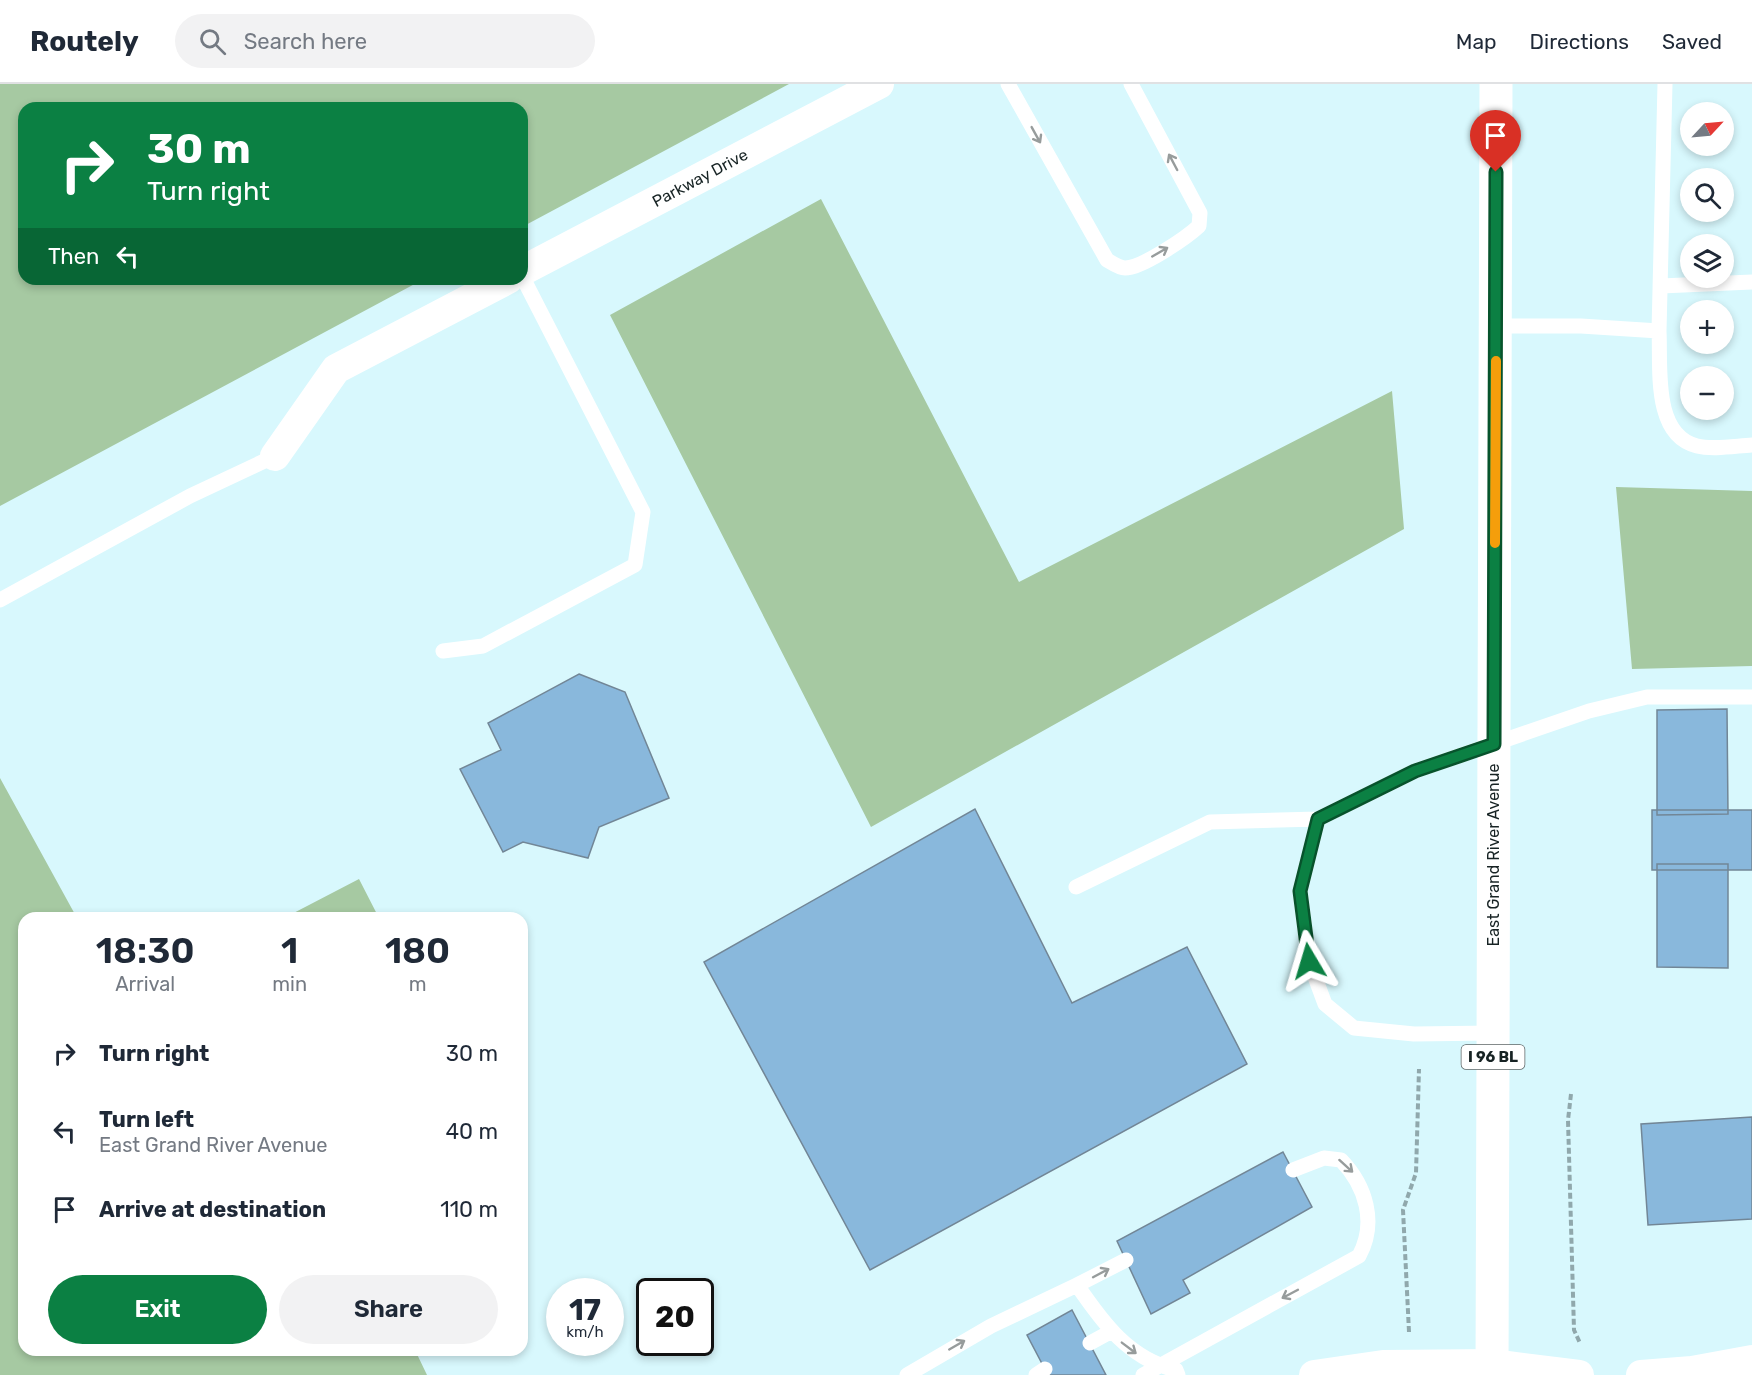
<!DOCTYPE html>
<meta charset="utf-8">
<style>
:root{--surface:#fff;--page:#f2f2f3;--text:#1f2937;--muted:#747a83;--line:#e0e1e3;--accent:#0b8043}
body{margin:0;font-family:Rubik,sans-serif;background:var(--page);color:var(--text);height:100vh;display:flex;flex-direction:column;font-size:22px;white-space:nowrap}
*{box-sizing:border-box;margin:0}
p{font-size:20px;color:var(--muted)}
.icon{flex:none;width:33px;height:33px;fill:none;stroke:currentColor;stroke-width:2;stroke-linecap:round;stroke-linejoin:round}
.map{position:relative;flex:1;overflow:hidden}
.drawer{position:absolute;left:18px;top:828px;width:510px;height:444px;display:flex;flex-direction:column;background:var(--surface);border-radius:18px;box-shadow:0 3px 9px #0003}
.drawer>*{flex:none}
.top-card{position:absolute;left:18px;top:18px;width:510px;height:183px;border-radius:18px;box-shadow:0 3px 9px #0003;background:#0b8043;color:#fff;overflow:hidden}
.needle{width:39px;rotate:64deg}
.tools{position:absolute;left:1680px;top:18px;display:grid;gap:12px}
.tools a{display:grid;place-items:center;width:54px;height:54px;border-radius:50%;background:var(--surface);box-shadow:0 3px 9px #0003;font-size:30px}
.speed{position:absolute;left:546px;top:1194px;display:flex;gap:12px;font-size:30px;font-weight:700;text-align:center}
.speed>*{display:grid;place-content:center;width:78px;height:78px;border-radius:50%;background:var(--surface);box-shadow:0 3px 9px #0003;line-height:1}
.speed small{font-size:15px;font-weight:400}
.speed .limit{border:3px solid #111;border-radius:9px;background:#fff;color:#111}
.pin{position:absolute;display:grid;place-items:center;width:51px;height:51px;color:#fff;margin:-62px -26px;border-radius:50% 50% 50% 0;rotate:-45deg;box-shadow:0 0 6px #0007}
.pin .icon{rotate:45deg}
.me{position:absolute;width:66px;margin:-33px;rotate:353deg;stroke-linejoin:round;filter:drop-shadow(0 0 4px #0008)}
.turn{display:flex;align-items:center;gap:21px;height:126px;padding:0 30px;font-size:27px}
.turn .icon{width:78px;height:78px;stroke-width:2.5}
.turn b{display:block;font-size:42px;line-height:51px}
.then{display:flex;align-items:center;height:57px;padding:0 30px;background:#0003;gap:12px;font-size:22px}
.eta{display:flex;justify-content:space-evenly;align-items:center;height:102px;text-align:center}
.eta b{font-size:36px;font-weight:600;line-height:42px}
.button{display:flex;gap:12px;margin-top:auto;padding:12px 30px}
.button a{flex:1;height:69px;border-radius:36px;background:var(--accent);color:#fff;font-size:24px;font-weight:600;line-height:69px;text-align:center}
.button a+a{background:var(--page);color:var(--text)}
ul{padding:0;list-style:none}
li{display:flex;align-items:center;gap:18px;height:78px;padding:0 30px}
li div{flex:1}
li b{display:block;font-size:22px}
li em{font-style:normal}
header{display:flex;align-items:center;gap:36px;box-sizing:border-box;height:84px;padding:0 30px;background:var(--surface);border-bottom:2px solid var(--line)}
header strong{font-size:28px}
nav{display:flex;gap:33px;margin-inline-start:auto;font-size:21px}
.search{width:420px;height:54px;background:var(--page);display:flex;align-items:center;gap:15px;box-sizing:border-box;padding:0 21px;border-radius:33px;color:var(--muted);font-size:22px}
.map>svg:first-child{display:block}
</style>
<header>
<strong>Routely</strong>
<div class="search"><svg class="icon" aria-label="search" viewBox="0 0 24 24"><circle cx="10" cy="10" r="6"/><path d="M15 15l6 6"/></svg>Search here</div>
<nav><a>Map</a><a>Directions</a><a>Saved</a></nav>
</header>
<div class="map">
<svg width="1752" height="1291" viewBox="0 0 1752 1291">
<rect width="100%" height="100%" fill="#d8f8fd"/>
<!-- green -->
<path fill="#a6c9a2" d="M0 0H789L522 143V24H24V195H424L0 422Z
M821 115 1019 498 1392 307 1404 445 871 743 610 231Z
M1616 403 1752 407V582L1632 585Z
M0 694 77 834H24V1266H415L427 1291H0Z
M359 795 379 834H284Z"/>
<!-- building -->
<path fill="#89b8dc" stroke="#728696" stroke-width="1.5" d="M579 590 625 608 669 714 599 743 588 774 523 758 503 768 460 685 501 666 488 639Z
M1727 625 1728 730 1657 731V626Z
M975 725 1072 919 1187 863 1247 980 870 1186 704 878Z
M1652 726H1752V786H1652Z
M1657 780H1728V884L1657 883Z
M1752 1033V1135L1648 1141 1641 1040Z
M1283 1068 1312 1123 1183 1196 1190 1209 1151 1230 1117 1157Z
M1072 1226 1106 1291H1048L1027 1251Z"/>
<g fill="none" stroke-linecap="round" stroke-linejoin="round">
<!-- path -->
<path stroke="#90a8ac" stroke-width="4" stroke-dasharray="6 3" stroke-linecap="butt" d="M1571 1010 1568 1036 1574 1246 1580 1259
M1409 1248 1403 1126 1416 1089 1419 985"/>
<!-- lane -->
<path stroke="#fff" stroke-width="15" d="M1008 0 1107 176C1112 179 1119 184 1125 184 1142 184 1186 154 1199 142L1200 129 1131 0
M1661 202 1752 198
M1496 242H1581L1659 247 1665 0
M1659 247C1661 282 1652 351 1697 362 1713 366 1735 362 1752 361
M0 516 190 412 275 372
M443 567 483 562 635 481 643 428 522 192
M1076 803 1210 738 1318 735
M1493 949 1414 950 1354 944 1325 920 1309 877 1300 807 1318 735 1415 687 1589 627 1647 613H1752
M1077 1201 1126 1176
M1090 1259 1112 1247
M907 1291 991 1242 1077 1201C1103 1239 1129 1275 1176 1286L1178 1291
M1036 1291 1045 1285
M1143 1291 1359 1172C1377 1139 1366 1102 1341 1076L1324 1074 1293 1086"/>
<!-- street -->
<path stroke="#fff" stroke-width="30" d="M522 187 879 0
M275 372 336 285 508 195
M1314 1291 1383 1281 1492 1280 1579 1291
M1641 1291 1692 1287 1752 1276"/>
<!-- primary -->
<path stroke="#fff" stroke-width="33" d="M1492 1291 1496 0"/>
</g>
<!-- one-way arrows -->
<defs><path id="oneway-shaft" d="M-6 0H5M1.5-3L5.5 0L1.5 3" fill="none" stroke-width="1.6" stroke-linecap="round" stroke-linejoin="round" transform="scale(1.5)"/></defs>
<g stroke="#979c9c">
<use href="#oneway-shaft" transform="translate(1036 51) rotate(61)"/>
<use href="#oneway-shaft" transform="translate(1173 78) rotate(-118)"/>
<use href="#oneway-shaft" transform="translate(1160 168) rotate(-30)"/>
<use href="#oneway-shaft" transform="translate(1346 1082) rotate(42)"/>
<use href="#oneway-shaft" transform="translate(1101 1189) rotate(-28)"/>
<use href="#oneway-shaft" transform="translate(1290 1210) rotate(152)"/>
<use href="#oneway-shaft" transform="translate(957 1261) rotate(-30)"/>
<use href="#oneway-shaft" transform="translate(1129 1264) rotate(37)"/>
</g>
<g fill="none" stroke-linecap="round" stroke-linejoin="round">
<defs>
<path id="route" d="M1309 877 1300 807 1318 735 1415 687 1494 660 1496 88"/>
</defs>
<!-- route casing -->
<use href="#route" stroke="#07532c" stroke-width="15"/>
<!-- route -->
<use href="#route" stroke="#0b8043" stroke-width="10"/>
<!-- slow -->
<path stroke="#f59e0b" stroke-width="10" d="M1495 459 1496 277"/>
</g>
<g text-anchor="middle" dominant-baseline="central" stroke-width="4.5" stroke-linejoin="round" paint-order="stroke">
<!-- shield labels -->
<rect fill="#fff" stroke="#5d6566" stroke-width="1.5" x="1461.5" y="961" width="63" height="24" rx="4.5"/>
<g font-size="15" font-weight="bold" fill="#172324">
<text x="1493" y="973">I 96 BL</text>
</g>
<!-- street labels -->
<g font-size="16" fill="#172324" stroke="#fff">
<text transform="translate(700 94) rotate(-28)">Parkway Drive</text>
<text transform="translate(1493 771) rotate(-90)">East Grand River Avenue</text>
</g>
</g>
</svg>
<div class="tools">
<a><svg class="needle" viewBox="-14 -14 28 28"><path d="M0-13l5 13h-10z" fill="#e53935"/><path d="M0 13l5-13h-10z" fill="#747a83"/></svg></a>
<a><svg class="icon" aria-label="search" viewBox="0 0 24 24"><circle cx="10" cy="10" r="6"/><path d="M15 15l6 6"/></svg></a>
<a><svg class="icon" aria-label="layers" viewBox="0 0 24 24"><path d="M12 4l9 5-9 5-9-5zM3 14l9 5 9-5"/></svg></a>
<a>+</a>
<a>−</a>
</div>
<div class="speed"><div>17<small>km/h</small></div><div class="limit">20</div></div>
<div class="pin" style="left:1496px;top:88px;background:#d93025"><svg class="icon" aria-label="arrive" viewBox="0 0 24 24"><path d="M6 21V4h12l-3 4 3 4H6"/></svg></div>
<svg class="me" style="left:1309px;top:877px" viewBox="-20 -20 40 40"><path d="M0-17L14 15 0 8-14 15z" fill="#0b8043" stroke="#fff" stroke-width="4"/></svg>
<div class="top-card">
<div class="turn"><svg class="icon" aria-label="right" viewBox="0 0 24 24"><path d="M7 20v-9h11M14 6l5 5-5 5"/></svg><div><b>30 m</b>Turn right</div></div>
<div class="then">Then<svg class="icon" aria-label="left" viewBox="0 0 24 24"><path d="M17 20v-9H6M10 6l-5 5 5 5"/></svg></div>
</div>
<section class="drawer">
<div class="eta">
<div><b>18:30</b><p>Arrival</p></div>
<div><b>1</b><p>min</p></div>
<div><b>180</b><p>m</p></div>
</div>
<ul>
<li><svg class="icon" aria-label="right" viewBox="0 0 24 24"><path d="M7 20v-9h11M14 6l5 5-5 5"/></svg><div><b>Turn right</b></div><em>30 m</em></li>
<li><svg class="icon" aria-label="left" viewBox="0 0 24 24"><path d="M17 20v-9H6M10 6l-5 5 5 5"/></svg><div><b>Turn left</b><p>East Grand River Avenue</p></div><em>40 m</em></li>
<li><svg class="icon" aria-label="arrive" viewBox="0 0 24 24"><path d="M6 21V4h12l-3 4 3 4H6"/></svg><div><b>Arrive at destination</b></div><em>110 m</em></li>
</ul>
<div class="button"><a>Exit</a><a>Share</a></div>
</section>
</div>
